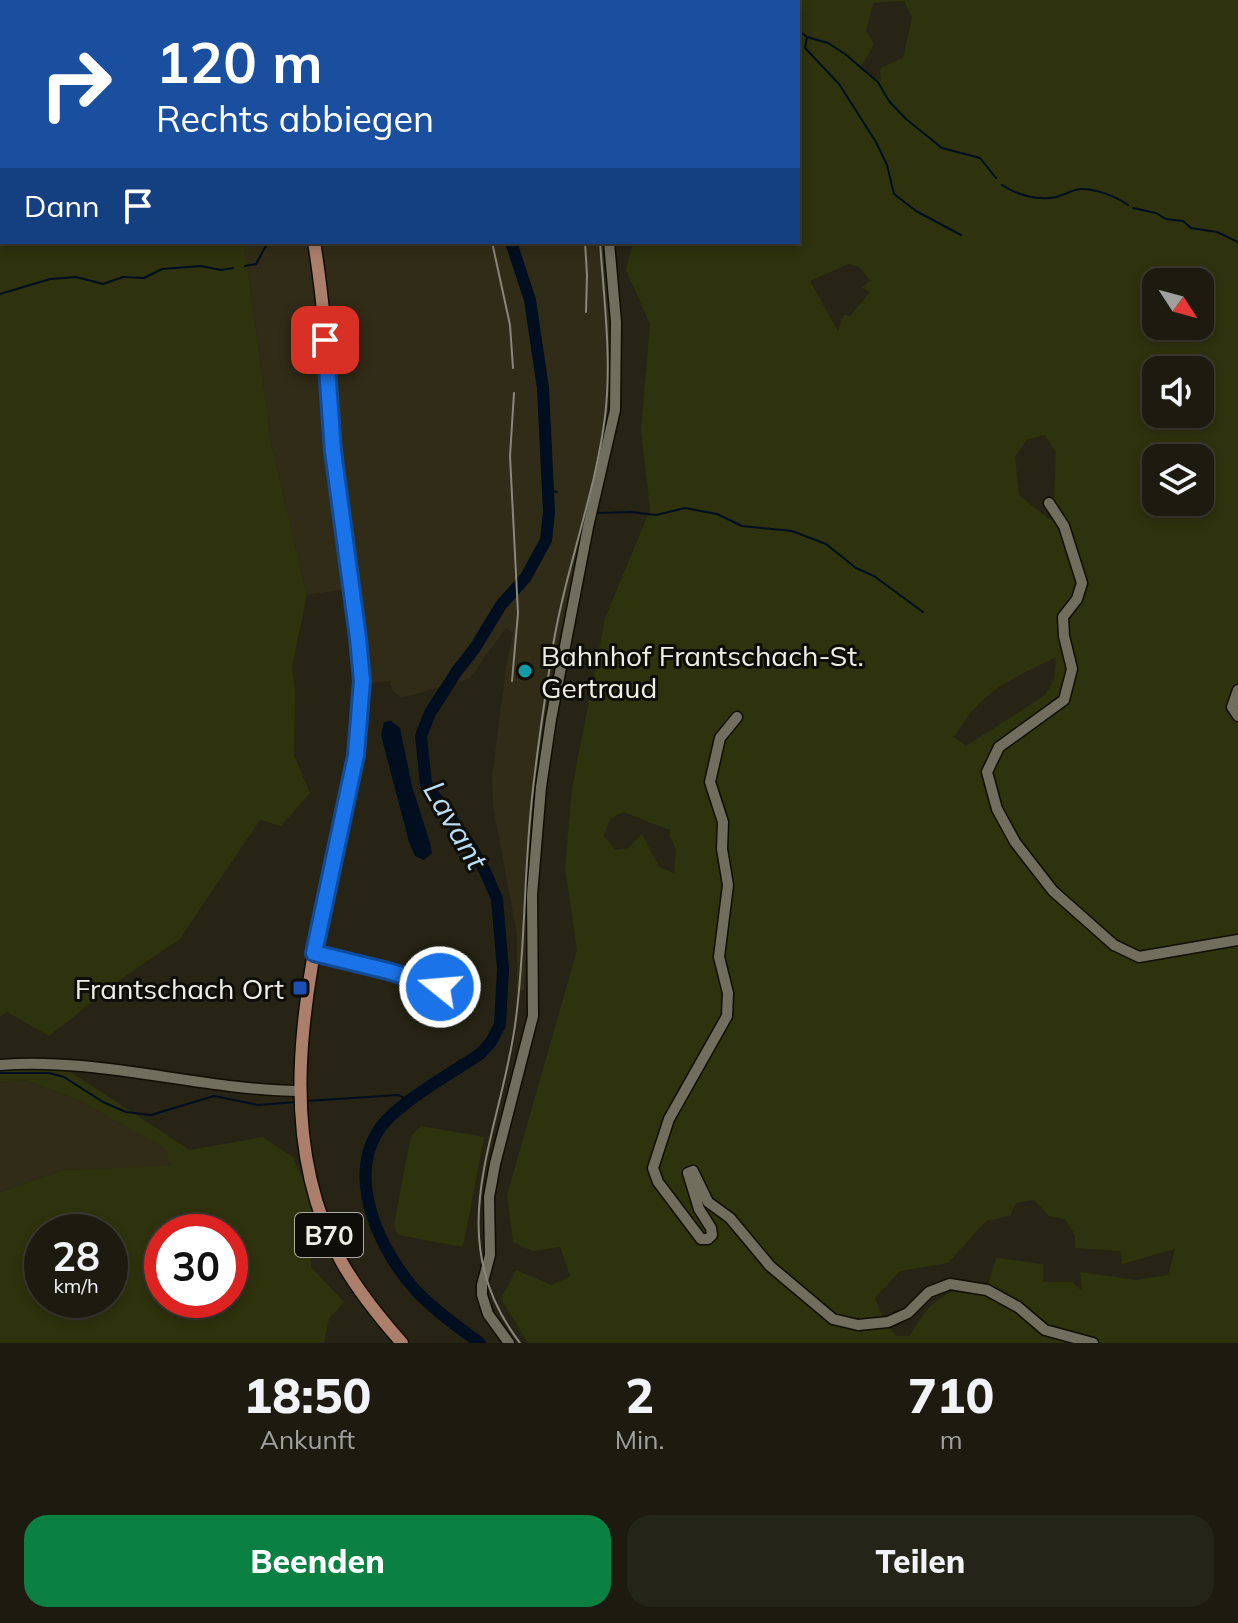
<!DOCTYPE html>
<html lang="de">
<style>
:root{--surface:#1d1b10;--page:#252419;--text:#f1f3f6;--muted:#a0a19f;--line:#3b3930;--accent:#0b8043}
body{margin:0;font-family:Mulish,sans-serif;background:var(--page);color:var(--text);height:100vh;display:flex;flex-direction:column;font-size:30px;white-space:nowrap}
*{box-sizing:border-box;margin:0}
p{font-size:26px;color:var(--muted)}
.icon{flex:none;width:44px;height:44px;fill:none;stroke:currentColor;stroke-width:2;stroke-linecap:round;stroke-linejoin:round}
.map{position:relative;height:1343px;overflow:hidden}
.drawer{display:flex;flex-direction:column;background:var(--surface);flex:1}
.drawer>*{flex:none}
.hud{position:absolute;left:0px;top:0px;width:800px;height:244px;box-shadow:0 4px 12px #0003,0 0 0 2px var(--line);background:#1a4fa0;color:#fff;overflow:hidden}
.needle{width:52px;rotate:126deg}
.fabs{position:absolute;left:1142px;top:268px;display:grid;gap:16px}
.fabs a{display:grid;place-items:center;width:72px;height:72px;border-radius:16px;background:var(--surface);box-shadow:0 4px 12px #0003,0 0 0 2px var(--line);font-size:40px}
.speed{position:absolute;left:24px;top:1214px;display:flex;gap:16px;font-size:40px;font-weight:700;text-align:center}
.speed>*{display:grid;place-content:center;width:104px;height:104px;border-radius:50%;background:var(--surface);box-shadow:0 4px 12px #0003,0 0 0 2px var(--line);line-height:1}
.speed small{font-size:20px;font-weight:400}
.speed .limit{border:12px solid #d22;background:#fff;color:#111}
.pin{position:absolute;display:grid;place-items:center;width:68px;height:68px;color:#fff;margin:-34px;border-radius:16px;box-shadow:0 4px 12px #0006}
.me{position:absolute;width:88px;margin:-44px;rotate:287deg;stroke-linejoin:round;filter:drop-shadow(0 0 6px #0008)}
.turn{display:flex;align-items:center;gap:28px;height:168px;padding:0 24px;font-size:36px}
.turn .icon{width:104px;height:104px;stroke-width:2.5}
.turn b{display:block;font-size:56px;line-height:68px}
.then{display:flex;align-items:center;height:76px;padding:0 24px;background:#0003;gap:16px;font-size:30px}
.eta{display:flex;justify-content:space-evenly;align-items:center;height:136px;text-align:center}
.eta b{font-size:48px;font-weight:800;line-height:56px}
.cta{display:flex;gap:16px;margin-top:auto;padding:16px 24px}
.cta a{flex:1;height:92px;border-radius:24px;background:var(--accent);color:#fff;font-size:32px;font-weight:800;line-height:92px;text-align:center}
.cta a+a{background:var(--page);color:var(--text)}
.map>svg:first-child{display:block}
</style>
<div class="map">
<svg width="1238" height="1343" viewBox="0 0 1238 1343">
<rect width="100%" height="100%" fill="#272415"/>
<!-- built -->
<path fill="#312c17" d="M264 242H604L610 330 611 393 594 484 549 683 536 799 524 991 517 990V935L493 805 492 777 506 668 513 633 506 628 469 679 401 698 392 690 390 681 371 683 359 587 307 595 272 447 245 249Z
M25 1080 78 1100 167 1149 171 1167 64 1170 0 1192V1082Z"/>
<!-- green -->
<path fill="#2e320d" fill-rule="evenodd" d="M0 0H259L260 2H2V242H264L245 250 272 447 307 595 292 666 295 691 294 755 310 793 281 826 260 820 180 939 123 978 49 1036 7 1012 0 1017Z
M700 0H1238V1343H528L501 1299 516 1270 552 1285 570 1276 560 1247 532 1251 513 1242 507 1195 577 950 565 868 572 788 605 618 650 510 641 430 650 324 626 270 633 242H798V2H700ZM904 1 912 17 903 58 880 68 881 81 860 68 872 49 873 42 866 31 873 3ZM849 264 859 267 870 280 862 288 870 292 850 316 844 315 838 331 810 281ZM1156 282H1200V326H1156ZM1156 370H1200V414H1156ZM1045 435 1056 453 1054 498 1059 511 1049 519 1019 495 1015 457 1026 440ZM1156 458H1200V502H1156ZM1056 657 1054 680 1045 695 966 746 954 737C984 688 1007 682 1056 657ZM623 812 670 830V837L676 849 674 873 659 867 642 834 628 848 615 850 604 836 610 819ZM1034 1200 1049 1216 1065 1219 1075 1235V1248L1120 1251 1122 1264 1175 1249 1168 1275 1136 1280 1080 1272 1082 1291 1072 1282H1043V1264L996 1258 988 1284C945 1289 931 1298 910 1336H896L883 1318 875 1298 900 1271 948 1263 986 1221 1010 1216 1016 1203Z
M28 1068 69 1071 190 1150 263 1137 293 1157 311 1198V1267L344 1302 329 1319 324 1343H0V1192L64 1170 171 1166 166 1149 78 1100 25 1080 0 1082V1071ZM42 1232H110V1300H42ZM162 1232H230V1300H162Z
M421 1126 484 1137 463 1247 398 1235 394 1225 409 1145 412 1135Z"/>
<!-- water -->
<path fill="#000e1f" d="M391 721 400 728 412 786 430 843 432 853 424 860 415 856 409 842 381 735 384 722Z"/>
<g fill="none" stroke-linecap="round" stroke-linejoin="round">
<!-- stream -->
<path stroke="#000e1f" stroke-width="2" d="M758 0 760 2
M798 30 807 37 828 43 845 54 878 82 889 101 906 119 942 148 980 158 996 178
M807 37 805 48 839 84 876 142 887 165 894 194 916 211 961 235
M1002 185C1017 195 1038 201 1056 197 1064 195 1072 190 1080 189 1095 188 1117 197 1128 205
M1133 208 1156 213 1166 219 1183 221 1191 228 1217 232 1238 242
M245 266 256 264 268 242
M0 294 50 279 76 277 103 284 123 277 144 278 162 269 201 266 221 270 233 268
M548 490 557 492
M598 513 631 512 656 515 685 508 717 514 742 526 792 531 826 544 856 568 874 576 923 612
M0 1073H49L64 1077 103 1102 126 1112 151 1115 214 1096 258 1105 297 1102
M307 1101 398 1095 411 1101"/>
<!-- river -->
<path stroke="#000e1f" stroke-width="12" d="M395 0 396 2
M480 1343C458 1327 437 1312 418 1293 382 1254 346 1182 378 1131 395 1104 452 1073 480 1054L491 1042 500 1025 503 969 497 899 485 871 470 845 426 784 421 736 430 713 457 671 475 648 501 605 526 577 546 540 549 512 543 388 530 300 511 242"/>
<defs>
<path id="minor" d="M594 0V2
M665 2 666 0
M1049 503 1064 526 1082 583 1077 599 1063 617 1064 636 1072 669 1064 700 999 747 987 772 997 809 1015 842 1053 891 1114 945 1139 957 1238 940
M1238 690 1232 707 1238 716
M737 717 720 738 710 782 723 822 722 849 728 885 719 957 728 993 727 1016 669 1119 653 1168 658 1182 701 1239H708L712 1235 711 1228 699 1209 688 1173 693 1171 708 1202 730 1218 770 1266 833 1319 858 1325 888 1322 908 1313 929 1292 950 1284 987 1290 1018 1307 1045 1330 1093 1343
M314 953 388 971 440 987
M0 1065C100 1057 200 1090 300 1091
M509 1343 488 1314 482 1295V1285L490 1255 489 1197 495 1164 533 1016 532 895 541 787 551 719 588 527 615 410 616 322 609 242"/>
<path id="major" d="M270 0V2
M314 242C328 325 329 411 338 495 346 564 364 634 361 705 359 755 344 804 334 853 306 987 272 1133 341 1261 358 1291 379 1317 402 1343"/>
</defs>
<!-- minor casing -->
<use href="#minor" stroke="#100d02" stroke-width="13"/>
<!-- major casing -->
<use href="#major" stroke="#100d02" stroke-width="15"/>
<!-- minor -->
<use href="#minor" stroke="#726e5e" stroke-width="10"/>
<!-- major -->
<use href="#major" stroke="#ac7e6c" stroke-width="12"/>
<!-- rail -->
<path stroke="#89867a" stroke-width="2" d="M291 0 292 2
M308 0 309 2
M374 0V2
M559 0 560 2
M573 0V2
M492 242 510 325 513 368
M585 242 587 275 586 312
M512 681 518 613 510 456 514 393
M520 1343C437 1235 502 1134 516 1018 525 948 524 878 531 808 536 756 544 704 552 652 564 573 595 496 605 417 612 359 604 300 600 242"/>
</g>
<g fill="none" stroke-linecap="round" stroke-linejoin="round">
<defs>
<path id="route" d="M325 340 333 451 358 638 362 681 356 755 314 953 388 971 440 987"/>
</defs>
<!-- route casing -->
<use href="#route" stroke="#114b97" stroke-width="20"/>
<!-- route -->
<use href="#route" stroke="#1a73e8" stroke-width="14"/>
</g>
<!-- markers -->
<circle fill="#0f9aa8" stroke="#0e0d07" stroke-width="3" cx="525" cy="671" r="8"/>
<rect fill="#1a4fb4" stroke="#0e0d07" stroke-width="3" x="292" y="980" width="16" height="16" rx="4"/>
<g text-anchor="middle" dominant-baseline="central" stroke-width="6" stroke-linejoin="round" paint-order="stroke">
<!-- shield labels -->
<rect fill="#0e0d07" stroke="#acaaa2" stroke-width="2" x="295" y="1213" width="68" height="44" rx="6"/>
<g font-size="26" font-weight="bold" fill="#efede4">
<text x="329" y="1235">B70</text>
</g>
<!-- poi labels -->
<g font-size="28" fill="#efede4" stroke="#0e0d07" text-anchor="start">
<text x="541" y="655">Bahnhof Frantschach-St.<tspan x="541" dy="32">Gertraud</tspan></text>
<text x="284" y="988" text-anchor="end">Frantschach Ort</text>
</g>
<!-- water labels -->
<g font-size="30" font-style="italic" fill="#badefa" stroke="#0e0d07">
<text transform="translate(456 825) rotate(60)">Lavant</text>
</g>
</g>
</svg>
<div class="fabs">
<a><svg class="needle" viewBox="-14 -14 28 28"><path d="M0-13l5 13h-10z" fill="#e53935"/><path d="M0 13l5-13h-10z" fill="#a0a19f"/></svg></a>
<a><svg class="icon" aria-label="sound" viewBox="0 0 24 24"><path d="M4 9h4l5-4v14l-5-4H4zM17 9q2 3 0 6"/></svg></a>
<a><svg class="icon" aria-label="layers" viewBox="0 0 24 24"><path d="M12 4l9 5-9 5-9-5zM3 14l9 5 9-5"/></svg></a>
</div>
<div class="speed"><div>28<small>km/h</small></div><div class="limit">30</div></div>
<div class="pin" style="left:325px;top:340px;background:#d93025"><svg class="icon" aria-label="arrive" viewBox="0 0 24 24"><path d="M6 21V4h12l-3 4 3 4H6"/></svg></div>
<svg class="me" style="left:440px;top:987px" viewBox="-20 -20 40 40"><circle r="17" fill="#1a73e8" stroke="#fff" stroke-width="3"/><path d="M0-11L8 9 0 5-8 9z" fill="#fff"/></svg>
<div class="hud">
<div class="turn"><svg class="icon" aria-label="right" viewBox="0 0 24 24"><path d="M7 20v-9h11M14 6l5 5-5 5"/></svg><div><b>120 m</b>Rechts abbiegen</div></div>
<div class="then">Dann<svg class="icon" aria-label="arrive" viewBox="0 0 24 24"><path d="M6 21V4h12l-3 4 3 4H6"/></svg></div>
</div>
</div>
<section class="drawer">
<div class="eta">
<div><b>18:50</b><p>Ankunft</p></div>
<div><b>2</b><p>Min.</p></div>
<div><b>710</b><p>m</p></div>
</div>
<div class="cta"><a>Beenden</a><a>Teilen</a></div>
</section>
